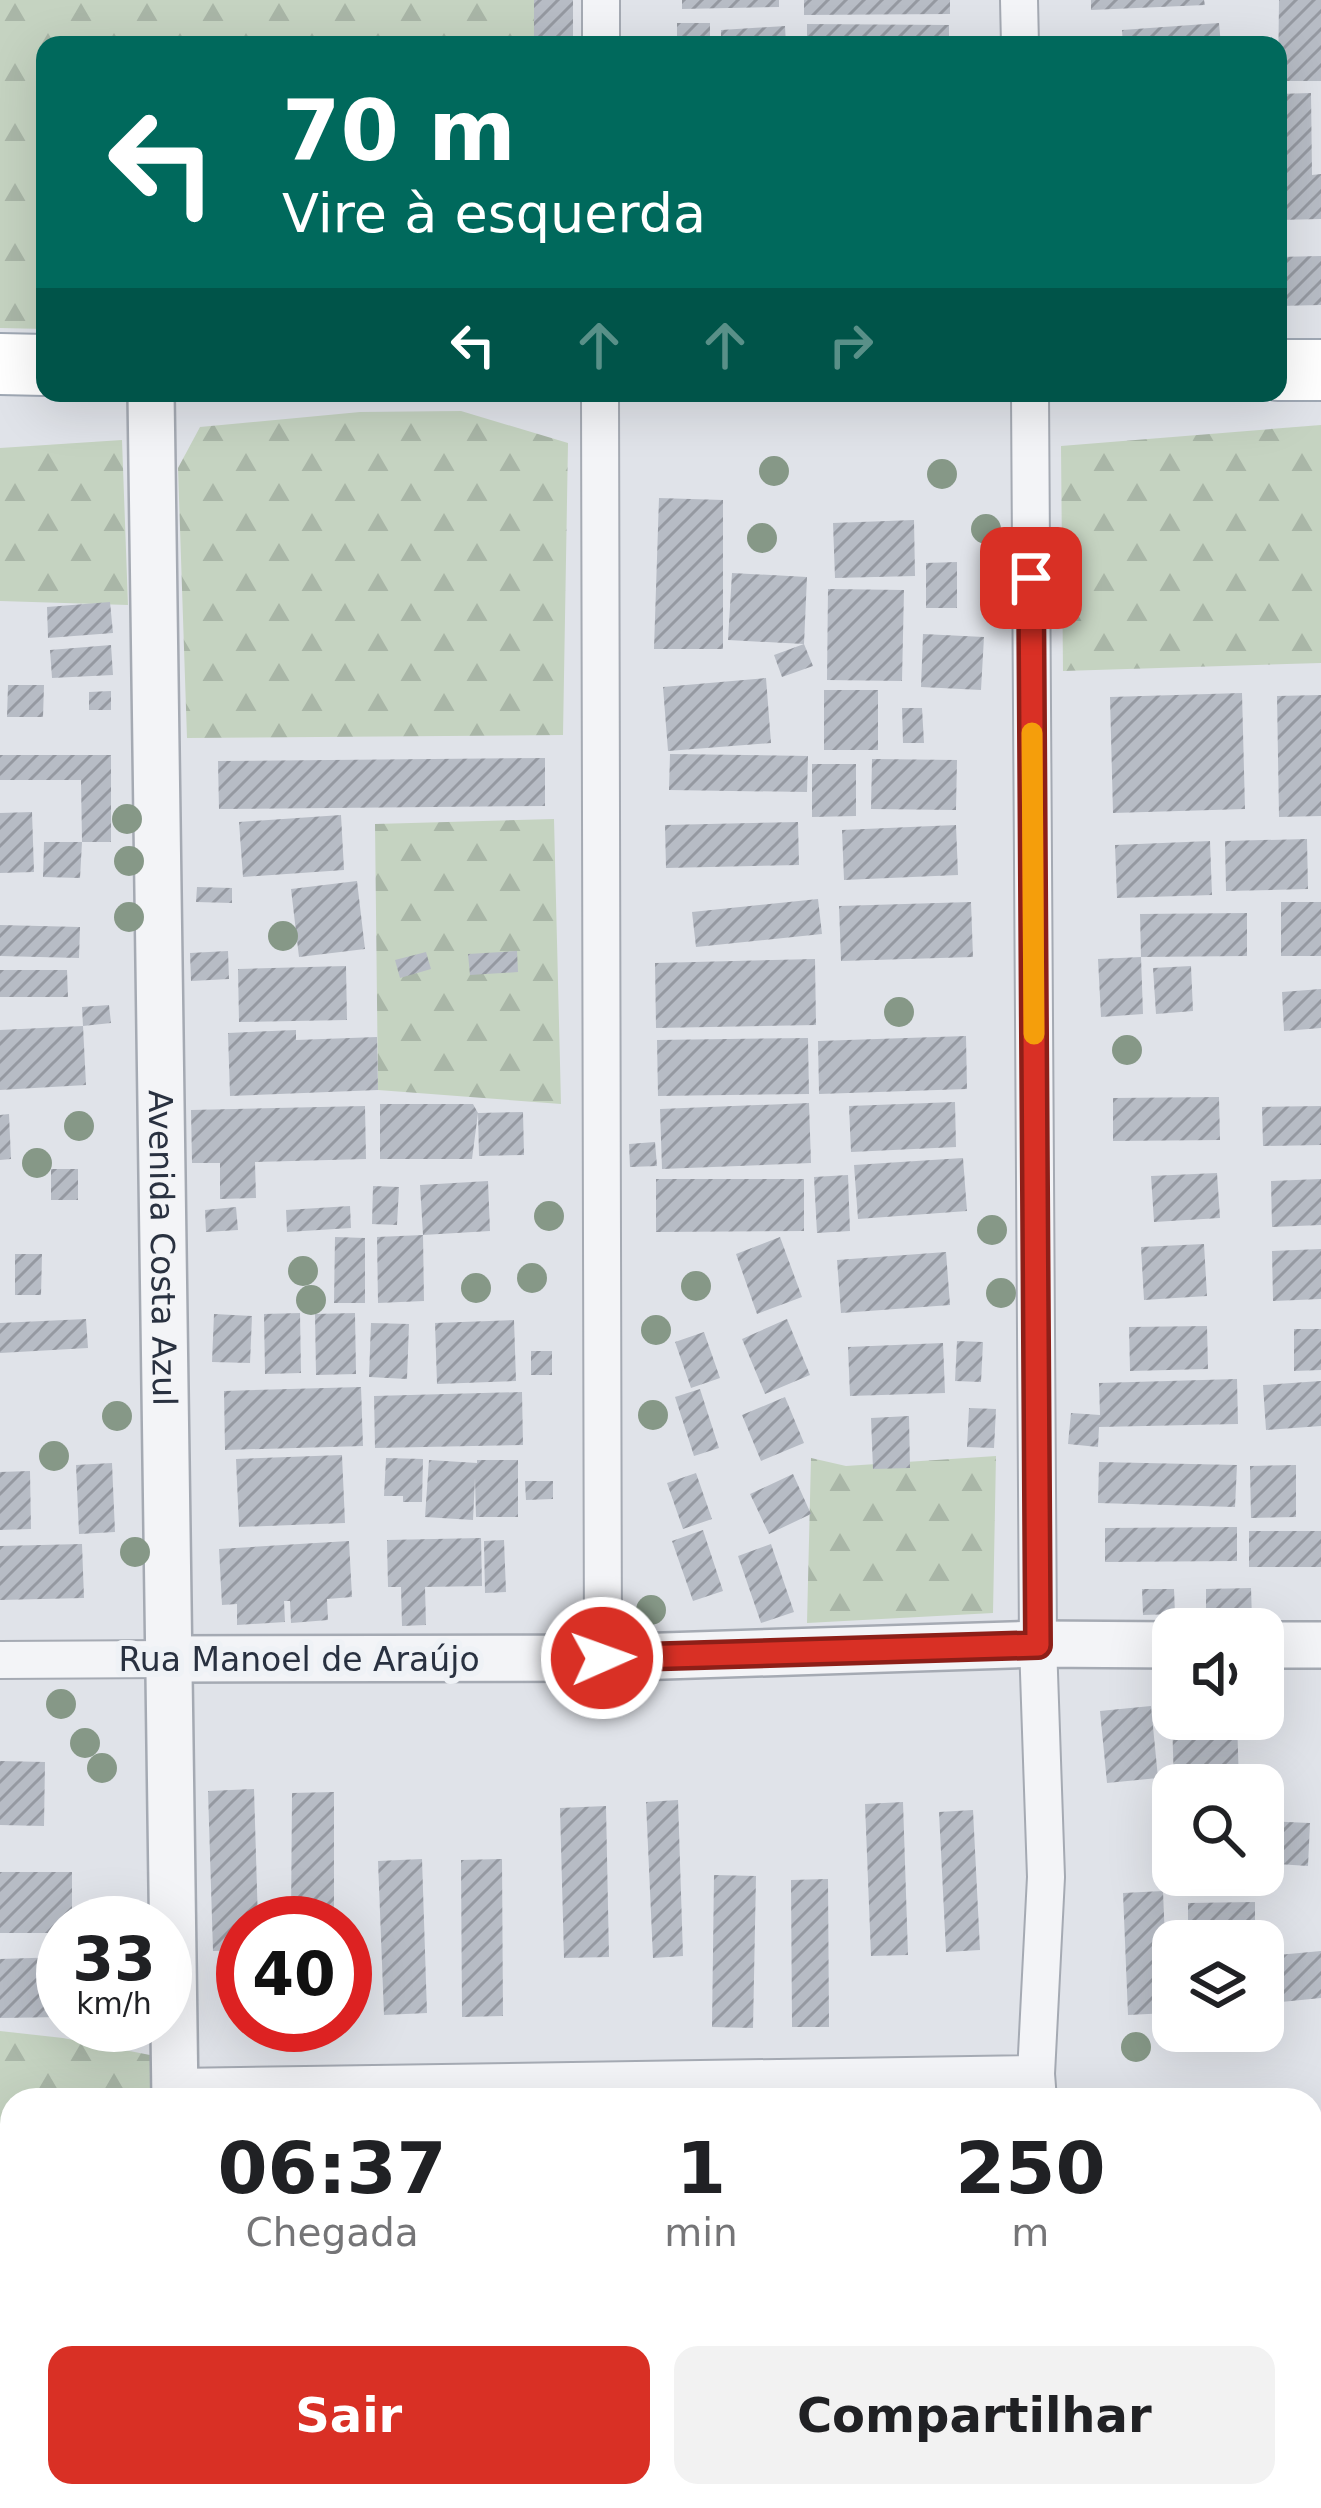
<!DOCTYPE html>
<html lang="pt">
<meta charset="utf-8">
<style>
:root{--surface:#fff;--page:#f2f2f2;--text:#202124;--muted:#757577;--accent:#d93025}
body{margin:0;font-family:"DejaVu Sans",sans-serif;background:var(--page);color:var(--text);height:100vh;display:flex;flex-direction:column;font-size:45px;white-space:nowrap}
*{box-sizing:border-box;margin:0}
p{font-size:39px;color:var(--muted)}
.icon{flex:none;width:66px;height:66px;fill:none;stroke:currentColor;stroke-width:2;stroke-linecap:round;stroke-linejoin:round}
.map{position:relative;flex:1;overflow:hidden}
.panel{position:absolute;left:0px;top:2088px;width:1323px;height:420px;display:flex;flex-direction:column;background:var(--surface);border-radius:36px 36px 0 0;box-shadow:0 12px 48px #0002}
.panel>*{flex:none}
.top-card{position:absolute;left:36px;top:36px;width:1251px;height:366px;border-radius:24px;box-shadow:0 12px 48px #0002;background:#00695c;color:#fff;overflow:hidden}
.buttons{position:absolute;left:1152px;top:1608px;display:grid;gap:24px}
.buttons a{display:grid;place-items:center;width:132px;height:132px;border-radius:24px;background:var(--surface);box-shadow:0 12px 48px #0002;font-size:60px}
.speed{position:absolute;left:36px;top:1896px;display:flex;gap:24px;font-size:60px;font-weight:700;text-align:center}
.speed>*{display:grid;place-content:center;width:156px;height:156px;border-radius:50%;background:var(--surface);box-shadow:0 12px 48px #0002;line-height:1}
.speed small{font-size:30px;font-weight:400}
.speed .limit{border:18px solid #d22;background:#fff;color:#111}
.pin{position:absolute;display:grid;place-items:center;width:102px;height:102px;color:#fff;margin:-51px;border-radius:24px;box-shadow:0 6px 18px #0006}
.me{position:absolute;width:132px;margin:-66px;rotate:88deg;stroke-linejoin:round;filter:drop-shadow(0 0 9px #0008)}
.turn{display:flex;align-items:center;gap:42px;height:252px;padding:0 48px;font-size:54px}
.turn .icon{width:156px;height:156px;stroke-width:2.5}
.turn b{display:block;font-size:84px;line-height:102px}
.lanes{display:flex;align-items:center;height:114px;padding:0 48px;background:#0003;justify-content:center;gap:60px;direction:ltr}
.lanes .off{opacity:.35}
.eta{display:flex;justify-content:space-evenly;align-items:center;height:204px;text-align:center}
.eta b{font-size:72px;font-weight:700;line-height:84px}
.cta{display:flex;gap:24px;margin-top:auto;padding:24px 48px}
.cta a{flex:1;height:138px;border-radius:24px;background:var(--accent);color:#fff;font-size:48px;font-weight:700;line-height:138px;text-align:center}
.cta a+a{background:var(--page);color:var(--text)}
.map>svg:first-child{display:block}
</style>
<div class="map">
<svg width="1321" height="2508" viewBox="0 0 1321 2508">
<defs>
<pattern id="forest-firs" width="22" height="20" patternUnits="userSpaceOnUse" patternTransform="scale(3)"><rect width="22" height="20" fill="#c5d3c1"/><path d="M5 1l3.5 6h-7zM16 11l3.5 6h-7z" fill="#a9b6a7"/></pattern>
<pattern id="building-hatch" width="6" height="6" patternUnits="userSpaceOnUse" patternTransform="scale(3)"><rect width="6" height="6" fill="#b7bcc5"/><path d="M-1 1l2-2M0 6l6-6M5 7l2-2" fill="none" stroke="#9599a1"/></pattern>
</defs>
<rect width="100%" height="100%" fill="#e0e3e9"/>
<!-- forest -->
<path fill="url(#forest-firs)" d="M0 0H537L538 45H45V329L0 328Z
M461 411 568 443 563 735 187 738 178 468 200 427 360 412Z
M1321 425V663L1063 671 1061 446Z
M122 440 128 605 0 601V448Z
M554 819 561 1104 378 1090 375 824Z
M996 1456 993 1613 807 1623 811 1458 846 1466Z
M0 2031 63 2038 150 2055V2100H12V2246H0Z
M665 2496H791L802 2508H666Z"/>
<!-- building -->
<path fill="url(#building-hatch)" d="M534 0H573V42L534 43Z
M682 0H779V7L682 9Z
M804 0H950V14L804 15Z
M1091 0H1204L1205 5 1091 10Z
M1279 0H1321V81H1278Z
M677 23H710V45H677Z
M1219 23 1221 45H1123L1122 30Z
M807 24 949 25V45H807Z
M785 26 786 45H721V30Z
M1311 93 1312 175 1321 174V219L1278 220V94Z
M1321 256V305L1278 306V257Z
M659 498 723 500V649H654Z
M914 520 915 576 835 578 833 523Z
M957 562V608H926V563Z
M732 573 807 577 804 644 728 640Z
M828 589 904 590 902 681 827 680Z
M110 602 113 633 48 638 47 607Z
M923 634 984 637 981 690 921 687Z
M804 644 813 666 782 677 774 655Z
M111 645 113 675 52 678 50 650Z
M766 678 771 743 668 751 663 687Z
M8 685H44L43 717H7Z
M824 690H878V750H824Z
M111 691V710H89V692Z
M1242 693 1245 809 1113 813 1110 697Z
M1321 695V816L1279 817 1277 696Z
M902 708H922L924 743H903Z
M670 754 808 756 807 792 669 790Z
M0 755H111V842H82L81 780H0Z
M545 758V806L219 809 218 761Z
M872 759 957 760 956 810 871 809Z
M812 764H856V816L812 817Z
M32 812 34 872 0 873V813Z
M341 815 344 870 243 877 239 822Z
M798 822 799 865 666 868 665 825Z
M956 825 958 875 844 880 842 830Z
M1307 839 1308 889 1226 891 1225 841Z
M1210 841 1212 895 1117 898 1115 845Z
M44 842H82L80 878 43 877Z
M357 881 365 949 299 957 291 889Z
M197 887 232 888V903L196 902Z
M818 899 822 934 696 947 692 912Z
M971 902 973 957 841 961 839 906Z
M1281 902H1321V956H1281Z
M1247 913V956L1141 957 1143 1014 1101 1017 1098 959 1141 957 1140 914Z
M0 925 80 927 79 958 0 956Z
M228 951 229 979 191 981 190 953Z
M517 951 518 972 470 975 468 954Z
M426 952 431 969 400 978 395 960Z
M815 959 816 1025 656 1028 655 963Z
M346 966 347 1020 239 1022 238 969Z
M1191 966 1193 1011 1156 1014 1153 968Z
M0 970H67L68 997H0Z
M1321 989V1028L1284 1031 1282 992Z
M109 1005 111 1023 83 1026 86 1085 0 1090V1030L83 1026 82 1007Z
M296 1030V1040L377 1037 378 1090 230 1096 228 1033Z
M966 1036 967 1089 819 1094 818 1041Z
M808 1038 809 1094 658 1096 657 1040Z
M1219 1097 1220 1140 1113 1141V1098Z
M955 1102 956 1147 851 1152 849 1106Z
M809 1103 811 1163 662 1169 660 1109Z
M380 1104H473L478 1113 472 1159H380Z
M365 1106 366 1159 255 1162 256 1198 220 1199V1163H192L191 1110Z
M1321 1106V1145L1263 1146 1262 1107Z
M523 1112 524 1155 479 1156 478 1113Z
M9 1114 11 1159 0 1160V1115Z
M655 1142 657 1166 630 1167 629 1144Z
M963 1158 967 1211 858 1219 854 1165Z
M51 1169H78V1200H51Z
M1217 1173 1220 1218 1154 1222 1151 1176Z
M848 1175 850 1231 817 1233 814 1177Z
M656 1179H804V1231L656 1232Z
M1321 1179V1225L1272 1227 1271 1181Z
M488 1181 490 1231 423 1235 420 1185Z
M373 1186 399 1187 397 1225 372 1224Z
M350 1206 351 1228 287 1232 286 1210Z
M236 1207 238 1230 206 1232 205 1210Z
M423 1235 424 1301 378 1303 377 1237Z
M335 1237 365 1238V1303H334Z
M780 1237 802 1297 757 1314 736 1254Z
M1204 1244 1207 1296 1144 1300 1141 1247Z
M1321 1249V1299L1273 1301 1272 1251Z
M946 1252 950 1305 841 1313 837 1260Z
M15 1254H42L41 1295H15Z
M300 1313 301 1373 265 1374 264 1314Z
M355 1313 356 1374 316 1375 315 1314Z
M214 1314 252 1316 250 1363 212 1362Z
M86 1319 88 1348 0 1353V1323Z
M787 1319 810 1375 765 1394 742 1339Z
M514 1320 516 1381 437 1384 435 1323Z
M371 1323 409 1324 407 1379 369 1377Z
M1207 1326 1208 1369 1130 1371 1129 1327Z
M1294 1329H1321V1370L1294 1371Z
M704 1332 720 1378 691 1388 675 1342Z
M957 1341 983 1342 981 1382 955 1381Z
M943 1343 945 1393 850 1396 848 1347Z
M531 1351H552V1375H531Z
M1237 1379 1238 1424 1099 1427 1098 1447 1068 1444 1071 1413 1100 1415 1099 1383Z
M1321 1381V1426L1266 1430 1263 1385Z
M361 1387 363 1446 225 1450 224 1391Z
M700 1389 719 1448 694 1456 675 1397Z
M522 1392 523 1445 375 1448 374 1396Z
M785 1397 804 1443 761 1461 742 1415Z
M969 1408 996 1409 994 1448 967 1447Z
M909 1416 910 1468 873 1469 871 1418Z
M342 1455 345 1523 239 1527 236 1459Z
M386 1458 423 1459 422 1502H403V1496H384Z
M429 1460 477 1463V1460H518V1517H476L475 1478 473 1520 425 1517Z
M1099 1462 1237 1465 1235 1507 1098 1503Z
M112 1463 115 1532 79 1534 76 1465Z
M1296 1465V1517L1251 1518 1250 1466Z
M30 1471 31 1529 0 1530V1472Z
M696 1473 712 1519 683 1529 667 1483Z
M793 1474 811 1514 769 1534 750 1494Z
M525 1481H553V1499L526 1500Z
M1237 1527V1561L1105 1562V1528Z
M703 1530 723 1591 693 1601 672 1541Z
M1249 1531H1321V1567H1249Z
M481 1538 482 1586 425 1587 426 1625 402 1626 401 1587H388L387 1540Z
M504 1540 506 1592 485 1593 484 1541Z
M349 1541 352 1597 327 1599 328 1620 291 1623 290 1601H284L285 1622 237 1625V1604L222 1605 219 1549Z
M82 1544 84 1598 0 1600V1546Z
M771 1544 794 1612 761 1623 738 1556Z
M1251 1588 1252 1620 1206 1621V1589Z
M1142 1589H1174L1175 1614 1143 1615Z
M1151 1706 1158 1778 1107 1783 1100 1711Z
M1172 1719H1237L1239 1785H1174Z
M0 1761 45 1762 44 1826 0 1825Z
M254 1789 258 1923H243V1950L213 1951 208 1791Z
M334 1792V1923H291L292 1793Z
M678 1800 683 1956 653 1958 646 1802Z
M903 1802 908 1955 871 1956 865 1804Z
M606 1806 609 1957 564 1958 560 1808Z
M973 1810 980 1950 946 1952 939 1812Z
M1263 1821 1310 1823 1308 1866 1263 1863Z
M422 1859 427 2013 384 2015 378 1861Z
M502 1859 503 2016 462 2017 461 1860Z
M0 1872H72V1923H63V1933H0Z
M714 1875 756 1876 753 2028 712 2027Z
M828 1879 829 2027H792L791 1880Z
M1163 1891 1168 2013 1128 2015 1123 1893Z
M1255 1902V1941H1188V1903Z
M1321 1951V1998L1271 2003 1267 1956Z
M63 1957V2017L0 2018V1959Z
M1311 2109H1316L1319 2241 1311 2242Z
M12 2310V2368H0V2311Z
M1311 2376H1321V2441H1311Z
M0 2384H12V2440H0Z"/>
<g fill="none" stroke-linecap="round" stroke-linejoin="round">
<defs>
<path id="minor" d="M1019 0 1020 45
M601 45V0
M600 393 603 1658
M1030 393 1038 1644 1046 1877 1036 2074 1038 2100
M0 1660 169 1659
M175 2087 1036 2074
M1311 2493H1321
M0 2496 651 2500
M1061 2503 1236 2496"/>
<g id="tertiary">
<path id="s1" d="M151 393 175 2100"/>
<path d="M1263 1645H1321"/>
<path d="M169 1659 603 1658 1038 1644 1173 1645"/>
<path d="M180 2496V2508"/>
</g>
<path id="primary" d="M0 364 45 365
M1278 370H1321"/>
</defs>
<!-- minor casing -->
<use href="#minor" stroke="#a5aab3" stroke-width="40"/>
<!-- tertiary casing -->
<use href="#tertiary" stroke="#a5aab3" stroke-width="50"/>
<!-- primary casing -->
<use href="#primary" stroke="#9fa8b4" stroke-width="64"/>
<!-- minor -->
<use href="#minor" stroke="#f3f4f7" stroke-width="36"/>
<!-- tertiary -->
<use href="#tertiary" stroke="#f3f4f7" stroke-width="45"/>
<!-- primary -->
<use href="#primary" stroke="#fff" stroke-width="60"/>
</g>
<!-- trees -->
<g fill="#869887">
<circle cx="774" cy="471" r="15"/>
<circle cx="942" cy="474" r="15"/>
<circle cx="986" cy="529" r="15"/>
<circle cx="762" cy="538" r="15"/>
<circle cx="127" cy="819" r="15"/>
<circle cx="129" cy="861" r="15"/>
<circle cx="129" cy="917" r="15"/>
<circle cx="283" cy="936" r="15"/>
<circle cx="899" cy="1012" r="15"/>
<circle cx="1127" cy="1050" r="15"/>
<circle cx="79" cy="1126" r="15"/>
<circle cx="37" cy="1163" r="15"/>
<circle cx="549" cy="1216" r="15"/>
<circle cx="992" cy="1230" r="15"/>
<circle cx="303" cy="1271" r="15"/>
<circle cx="532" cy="1278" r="15"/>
<circle cx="696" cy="1286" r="15"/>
<circle cx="476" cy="1288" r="15"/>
<circle cx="1001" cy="1293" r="15"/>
<circle cx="311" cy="1300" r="15"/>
<circle cx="656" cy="1330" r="15"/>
<circle cx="653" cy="1415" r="15"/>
<circle cx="117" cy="1416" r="15"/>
<circle cx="54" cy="1456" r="15"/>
<circle cx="135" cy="1552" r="15"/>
<circle cx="651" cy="1610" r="15"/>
<circle cx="61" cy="1704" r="15"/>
<circle cx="85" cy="1743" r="15"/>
<circle cx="102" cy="1768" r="15"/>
<circle cx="1136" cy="2047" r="15"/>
</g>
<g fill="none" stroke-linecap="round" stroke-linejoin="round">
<defs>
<path id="route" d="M602 1658 1038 1645 1031 578"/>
</defs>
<!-- route casing -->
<use href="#route" stroke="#8d1f18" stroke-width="30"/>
<!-- route -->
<use href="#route" stroke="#d93025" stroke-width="21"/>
<!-- slow -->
<path stroke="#f59e0b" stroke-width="21" d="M1032 733 1034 1034"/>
</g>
<g text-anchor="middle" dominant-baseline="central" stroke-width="12" stroke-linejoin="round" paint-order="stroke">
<!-- street labels -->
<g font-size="33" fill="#293140" stroke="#eff2f6">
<text stroke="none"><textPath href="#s1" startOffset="855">Avenida Costa Azul</textPath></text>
<text x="299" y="1659">Rua Manoel de Araújo</text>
</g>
</g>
</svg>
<div class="buttons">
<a><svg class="icon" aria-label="sound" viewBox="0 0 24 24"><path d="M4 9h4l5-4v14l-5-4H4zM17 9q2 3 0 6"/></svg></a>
<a><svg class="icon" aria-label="search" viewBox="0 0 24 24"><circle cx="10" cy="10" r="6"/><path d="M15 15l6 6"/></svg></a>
<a><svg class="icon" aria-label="layers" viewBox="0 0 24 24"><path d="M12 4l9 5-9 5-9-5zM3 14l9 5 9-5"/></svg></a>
</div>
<div class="speed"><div>33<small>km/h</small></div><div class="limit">40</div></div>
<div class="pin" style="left:1031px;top:578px;background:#d93025"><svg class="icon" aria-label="arrive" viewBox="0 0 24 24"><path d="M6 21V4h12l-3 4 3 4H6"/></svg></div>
<svg class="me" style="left:602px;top:1658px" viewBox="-20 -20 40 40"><circle r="17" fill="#d93025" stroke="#fff" stroke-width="3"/><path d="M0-11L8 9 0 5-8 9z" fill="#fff"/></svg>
<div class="top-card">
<div class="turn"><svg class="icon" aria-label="left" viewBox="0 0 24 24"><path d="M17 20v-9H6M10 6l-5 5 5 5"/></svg><div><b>70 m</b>Vire à esquerda</div></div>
<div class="lanes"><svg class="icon" aria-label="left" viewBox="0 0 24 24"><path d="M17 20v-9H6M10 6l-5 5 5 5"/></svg><svg class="icon off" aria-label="ahead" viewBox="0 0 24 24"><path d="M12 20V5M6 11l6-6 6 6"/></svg><svg class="icon off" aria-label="ahead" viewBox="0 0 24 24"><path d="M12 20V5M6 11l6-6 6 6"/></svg><svg class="icon off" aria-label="right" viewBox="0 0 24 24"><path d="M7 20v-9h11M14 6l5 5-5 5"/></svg></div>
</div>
<section class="panel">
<div class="eta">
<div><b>06:37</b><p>Chegada</p></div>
<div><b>1</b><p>min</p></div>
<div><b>250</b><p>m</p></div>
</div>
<div class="cta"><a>Sair</a><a>Compartilhar</a></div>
</section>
</div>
